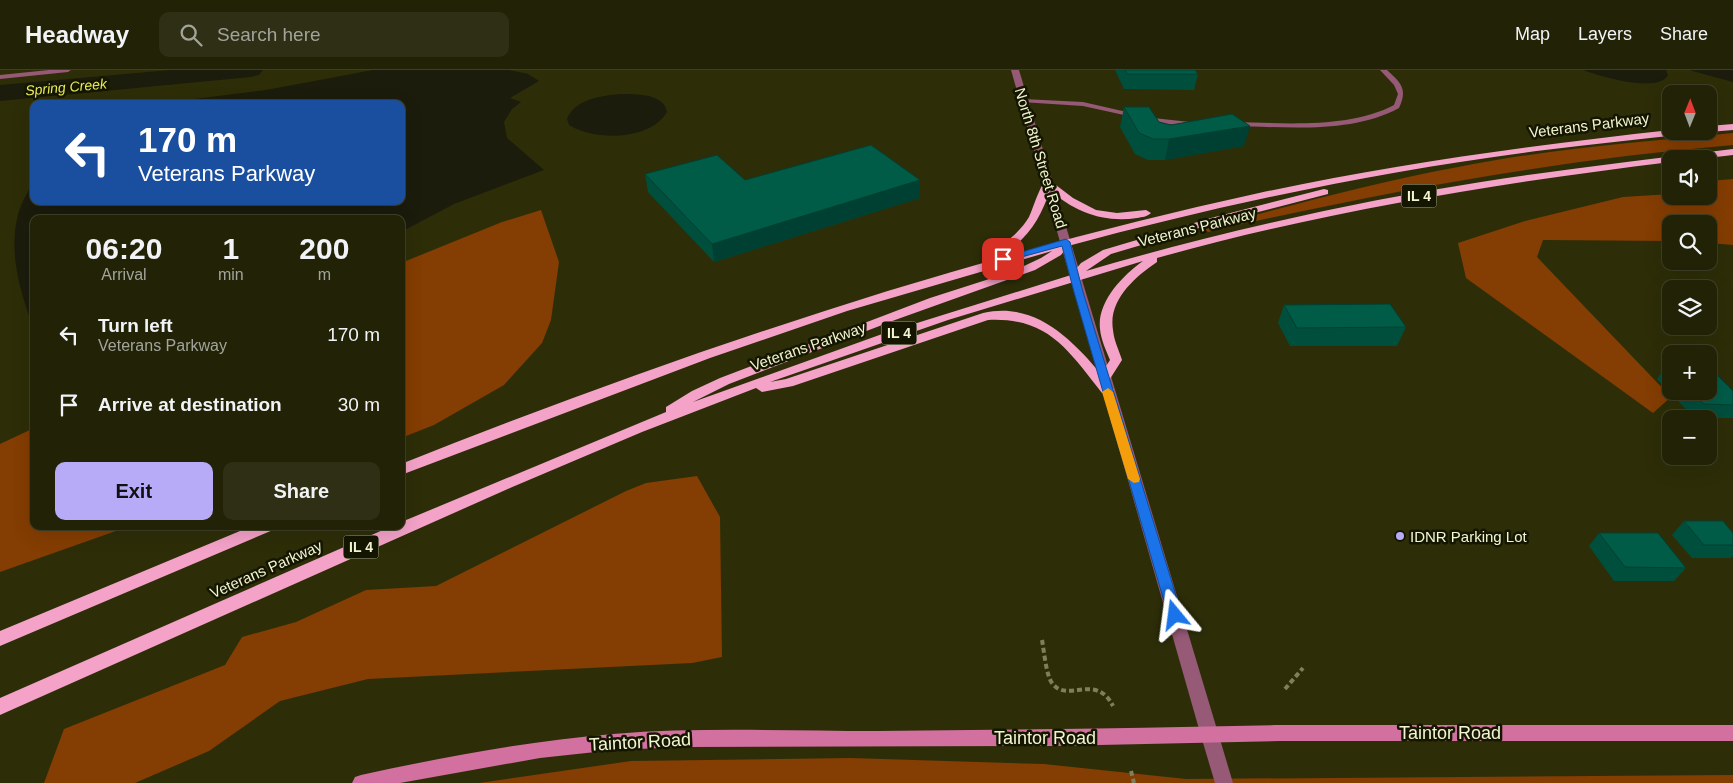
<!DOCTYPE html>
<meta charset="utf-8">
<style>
:root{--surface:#222206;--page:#2e2f14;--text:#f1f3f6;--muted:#a2a49b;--line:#3f3f28;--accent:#b7abf8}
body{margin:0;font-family:Arial,sans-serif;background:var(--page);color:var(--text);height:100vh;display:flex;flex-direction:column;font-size:19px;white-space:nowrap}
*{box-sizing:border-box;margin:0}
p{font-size:16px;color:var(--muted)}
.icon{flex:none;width:28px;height:28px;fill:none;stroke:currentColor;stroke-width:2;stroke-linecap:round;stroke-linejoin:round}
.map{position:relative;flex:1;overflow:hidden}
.side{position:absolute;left:30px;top:145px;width:375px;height:315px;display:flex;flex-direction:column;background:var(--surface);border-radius:10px;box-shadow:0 5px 20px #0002,0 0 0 1px var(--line)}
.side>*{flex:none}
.top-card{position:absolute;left:30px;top:30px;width:375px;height:105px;border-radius:10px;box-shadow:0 5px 20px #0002,0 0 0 1px var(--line);background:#1a4fa0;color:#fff;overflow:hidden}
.needle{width:32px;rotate:1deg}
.controls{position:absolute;left:1662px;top:15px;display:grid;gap:10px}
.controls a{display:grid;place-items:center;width:55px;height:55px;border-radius:10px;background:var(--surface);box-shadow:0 5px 20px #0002,0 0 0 1px var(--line);font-size:25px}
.pin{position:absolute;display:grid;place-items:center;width:42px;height:42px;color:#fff;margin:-21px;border-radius:10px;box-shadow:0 2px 8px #0006}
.me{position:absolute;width:55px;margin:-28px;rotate:344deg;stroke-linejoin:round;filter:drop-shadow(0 0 4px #0008)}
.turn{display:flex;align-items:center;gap:18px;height:105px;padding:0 25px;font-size:22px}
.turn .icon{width:65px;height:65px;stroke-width:2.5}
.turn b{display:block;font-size:35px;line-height:42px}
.eta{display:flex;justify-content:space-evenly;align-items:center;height:85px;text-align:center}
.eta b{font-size:30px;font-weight:700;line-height:35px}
.cta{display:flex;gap:10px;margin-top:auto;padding:10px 25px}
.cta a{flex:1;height:58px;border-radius:10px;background:var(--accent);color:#111;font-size:20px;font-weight:700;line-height:58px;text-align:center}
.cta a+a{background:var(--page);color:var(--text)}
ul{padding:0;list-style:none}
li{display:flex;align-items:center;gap:15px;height:70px;padding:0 25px}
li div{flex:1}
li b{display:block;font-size:19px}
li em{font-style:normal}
header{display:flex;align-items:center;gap:30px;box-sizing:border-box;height:70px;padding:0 25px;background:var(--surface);border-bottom:1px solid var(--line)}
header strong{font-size:24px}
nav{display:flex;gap:28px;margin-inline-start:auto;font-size:18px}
.search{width:350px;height:45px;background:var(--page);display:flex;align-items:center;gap:12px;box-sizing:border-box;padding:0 18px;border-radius:10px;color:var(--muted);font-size:19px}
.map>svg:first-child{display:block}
</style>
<header>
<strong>Headway</strong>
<div class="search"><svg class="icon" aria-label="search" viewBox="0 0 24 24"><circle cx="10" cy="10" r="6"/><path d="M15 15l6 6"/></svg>Search here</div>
<nav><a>Map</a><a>Layers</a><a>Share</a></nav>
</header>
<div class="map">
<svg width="1733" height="713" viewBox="0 0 1733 713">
<rect width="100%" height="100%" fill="#2d2e08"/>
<!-- green -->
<path fill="#843d02" d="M1733 63V75C1556 90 1381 122 1208 162L1204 159C1288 136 1372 113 1458 97 1548 79 1641 72 1733 63Z
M1733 109V175L1709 173V154H1671V171L1543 170 1537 187 1671 327 1653 343 1466 208 1458 173 1525 151 1623 127 1671 124V126H1709V111Z
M541 140 559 192 551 250 542 273 504 315 434 355 401 368V193L502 152Z
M34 358V456H130L0 502V374Z
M697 406 720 447 722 587 692 593 368 609 280 631 209 681 135 713H44L64 659 225 595 242 567 296 552 366 520 436 516 626 421 646 413Z
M850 688 1044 694 1186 709 1733 705V713H479L631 691Z"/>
<!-- water -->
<path fill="#1b1c0c" d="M373 0H509L528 4 539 11 510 28 521 32 512 39 504 52 507 68 544 100 454 134 401 162V149H34V259C21 225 9 186 17 149 19 136 28 122 34 110V131H401V34H154L266 20Z
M1583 0H1666L1668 5C1658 24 1599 6 1583 0Z
M1689 0H1733V12Z
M619 24C635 24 664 23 667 42 650 71 595 71 569 55L567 49C575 29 601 26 619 24Z"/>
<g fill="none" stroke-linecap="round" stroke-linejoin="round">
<!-- river -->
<path fill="#1b1c0c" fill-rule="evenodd" d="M171 0H263L259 5 251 7 0 31V15Z"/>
<!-- path -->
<path stroke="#7f805b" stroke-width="4" stroke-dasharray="5 3" stroke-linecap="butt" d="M1042 570C1044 580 1046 605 1052 613 1067 634 1096 602 1113 636
M1285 619 1303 598
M1131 701 1134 713"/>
<!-- service -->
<path fill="#965976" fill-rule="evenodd" d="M49 0H71L68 2 0 9V5Z
M1380 0H1387C1401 13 1408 19 1399 38 1351 64 1287 57 1233 56L1229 54 1233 52C1283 53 1349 59 1394 35L1398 24 1394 15Z
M1023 29 1083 32 1153 48 1190 52 1194 54 1190 56 1165 54 1083 36 1021 32V30Z"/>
<!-- minor -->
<path fill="#965976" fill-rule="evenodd" d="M1210 658 1216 660 1219 666 1233 713H1215L1201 666 1204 660Z"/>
<!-- tertiary -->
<path fill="#965976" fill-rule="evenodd" d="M1011 0H1019L1219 666 1216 672 1210 674 1204 672 1201 666Z"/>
<!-- secondary -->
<path fill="#d270a0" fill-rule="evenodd" d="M1280 655H1733V671H1280L1053 676 685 677 614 680 540 688 400 713H352L355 707 361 705C444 687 528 671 613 664 700 657 789 661 877 661 1011 660 1146 658 1280 655Z"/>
<!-- trunk -->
<path fill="#f4a2c8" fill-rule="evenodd" d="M1733 54V60L1709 62 1707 61 1709 56Z
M1671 60 1692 61 1688 64C1640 69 1593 74 1545 80 1384 100 1224 134 1068 176L1061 185 1035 200 895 250 729 314 693 332 885 263 1071 205 1081 193 1103 180 1211 148 1324 119 1328 120V124L1219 152 1111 184 1086 201C1216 163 1348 133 1481 112 1565 99 1649 89 1733 79V85L1699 89H1671V92C1498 113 1325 141 1157 188V192C1135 207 1108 230 1113 260 1114 271 1119 280 1122 290L1108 312 1114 320 1107 324 1102 323C1068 280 1048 247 988 250L793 316 762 322 756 318 642 362 510 418 0 645V628L392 456H401V452L411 448 666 342V337L692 321 720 308 930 228 1011 202 1041 188 1052 181 847 241 710 288 401 405V394C680 283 966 187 1259 123 1395 94 1533 75 1671 60ZM1143 191C1122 206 1097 232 1100 259 1101 270 1106 280 1110 290L1101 304C1071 268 1034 231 983 243L786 309 770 312 948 250Z
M1048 109 1073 128 1096 140 1117 143 1146 140 1151 143C1147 147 1142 147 1137 148 1104 153 1074 142 1050 120 1041 148 1026 173 998 186 993 189 989 191 983 189V185C1002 176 1018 165 1029 147 1033 139 1041 111 1048 109Z
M252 456H276L273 460 0 576V561Z"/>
</g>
<!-- wall -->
<path fill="#004f3d" d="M1115 0H1195L1198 4 1194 20 1124 19Z
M1124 37 1159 52 1244 76 1165 90H1148L1135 84 1120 57Z
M645 104 745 110H920V128L714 192 648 122Z
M1284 235 1406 257 1397 276H1290L1278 253Z
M1666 296H1671V321H1733V348H1694L1657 309Z
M1684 451 1733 463V486L1731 488H1692L1672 465Z
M1599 463 1686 498 1674 511H1614L1589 476Z"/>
<!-- shaded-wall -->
<path fill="#004032" d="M1250 56 1244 76 1165 90 1169 69Z
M920 110V128L714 192 712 174Z"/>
<!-- building -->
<path fill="#005c47" stroke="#004032" d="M1125 0H1195L1198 4H1127Z
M1124 37H1149L1159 52 1171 55 1232 44 1250 56 1169 69H1153L1139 63Z
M871 75 920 110 712 174 645 104 717 85 745 110Z
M1390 234 1406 257 1297 258 1284 235Z
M1666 296H1671V301Z
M1709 297 1733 321V335L1704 334 1691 321H1709Z
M1684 451H1723L1733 463V475H1704Z
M1599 463H1658L1686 498 1625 497Z"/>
<!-- route -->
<path fill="#1a73e8" stroke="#114b97" d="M1066 169 1070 172 1083 222 1182 545 1180 549H1170L1168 545 1074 222 1062 176 1003 192 998 189Z"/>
<!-- slow -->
<path fill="#f59e0b" d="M1108 318 1113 322 1140 409 1139 412 1134 413 1128 409 1102 322Z"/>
<!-- markers -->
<circle fill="#b7abf8" stroke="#151600" stroke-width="2" cx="1400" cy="466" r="5"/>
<g text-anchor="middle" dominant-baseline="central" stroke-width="5" stroke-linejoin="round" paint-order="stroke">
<!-- far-water labels -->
<g font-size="14" font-style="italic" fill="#e8ec55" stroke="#151600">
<text transform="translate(66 17) rotate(-5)">Spring Creek</text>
</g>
<!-- shield labels -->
<g fill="#151600" stroke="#b0b292" stroke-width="1">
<rect x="1401.5" y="114.5" width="35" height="23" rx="4"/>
<rect x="881.5" y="251.5" width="35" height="23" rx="4"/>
<rect x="343.5" y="465.5" width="35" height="23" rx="4"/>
</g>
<g font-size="14" font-weight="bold" fill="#f2f5d1">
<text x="1419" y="126">IL 4</text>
<text x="899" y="263">IL 4</text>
<text x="361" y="477">IL 4</text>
</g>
<!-- street labels -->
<g font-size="15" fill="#f2f5d1" stroke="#151600">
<text transform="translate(1589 55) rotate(-7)">Veterans Parkway</text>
<text transform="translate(1041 88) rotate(73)">North 8th Street Road</text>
<text transform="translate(1197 157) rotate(-14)">Veterans Parkway</text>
<text transform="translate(808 276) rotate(-19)">Veterans Parkway</text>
<text transform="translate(266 499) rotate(-24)">Veterans Parkway</text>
</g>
<!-- poi labels -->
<g font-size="15" fill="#f2f5d1" stroke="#151600" text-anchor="start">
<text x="1410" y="466">IDNR Parking Lot</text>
</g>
<!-- near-street labels -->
<g font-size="18" fill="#f2f5d1" stroke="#151600">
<text x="1450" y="663">Taintor Road</text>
<text x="1045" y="668">Taintor Road</text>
<text transform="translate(640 672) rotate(-3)">Taintor Road</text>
</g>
</g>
</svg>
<div class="controls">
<a><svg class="needle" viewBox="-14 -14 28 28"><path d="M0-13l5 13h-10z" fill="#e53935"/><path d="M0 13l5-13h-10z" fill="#a2a49b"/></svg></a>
<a><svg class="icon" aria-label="sound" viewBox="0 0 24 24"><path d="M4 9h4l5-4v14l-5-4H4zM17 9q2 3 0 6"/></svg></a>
<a><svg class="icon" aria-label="search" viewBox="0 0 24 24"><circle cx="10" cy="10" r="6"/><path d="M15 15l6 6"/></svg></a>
<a><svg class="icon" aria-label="layers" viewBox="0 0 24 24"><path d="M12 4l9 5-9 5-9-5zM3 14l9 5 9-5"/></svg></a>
<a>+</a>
<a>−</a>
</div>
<div class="pin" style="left:1003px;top:189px;background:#d93025"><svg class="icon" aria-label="arrive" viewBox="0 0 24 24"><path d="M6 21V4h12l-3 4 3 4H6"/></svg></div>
<svg class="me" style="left:1175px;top:545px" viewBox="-20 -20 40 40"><path d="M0-17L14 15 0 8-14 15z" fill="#1a73e8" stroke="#fff" stroke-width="4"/></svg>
<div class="top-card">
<div class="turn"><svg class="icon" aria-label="left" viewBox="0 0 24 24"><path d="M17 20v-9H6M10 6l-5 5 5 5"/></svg><div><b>170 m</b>Veterans Parkway</div></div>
</div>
<section class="side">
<div class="eta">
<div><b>06:20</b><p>Arrival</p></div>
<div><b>1</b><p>min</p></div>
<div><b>200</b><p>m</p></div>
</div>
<ul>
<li><svg class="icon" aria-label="left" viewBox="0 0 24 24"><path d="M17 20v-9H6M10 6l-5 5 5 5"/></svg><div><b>Turn left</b><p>Veterans Parkway</p></div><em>170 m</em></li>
<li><svg class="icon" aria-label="arrive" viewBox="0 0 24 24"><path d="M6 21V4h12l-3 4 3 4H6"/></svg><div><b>Arrive at destination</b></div><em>30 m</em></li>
</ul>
<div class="cta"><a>Exit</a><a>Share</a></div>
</section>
</div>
